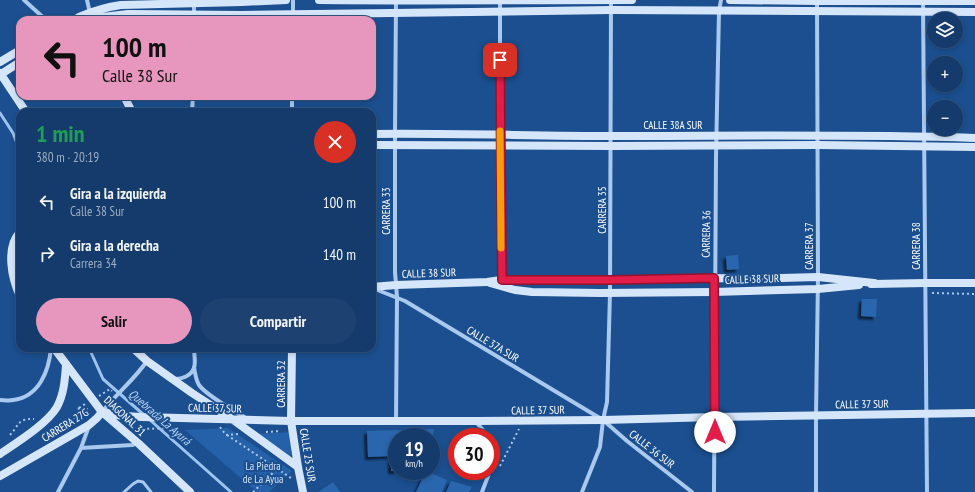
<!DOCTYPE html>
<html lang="es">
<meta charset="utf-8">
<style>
:root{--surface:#143b6b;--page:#1d4271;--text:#f1f3f6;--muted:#9dadc1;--line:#33557e;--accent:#e797bd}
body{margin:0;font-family:"PT Sans Narrow",sans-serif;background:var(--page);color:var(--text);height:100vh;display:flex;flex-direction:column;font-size:15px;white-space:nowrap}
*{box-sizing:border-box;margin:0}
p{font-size:13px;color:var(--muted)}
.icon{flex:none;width:22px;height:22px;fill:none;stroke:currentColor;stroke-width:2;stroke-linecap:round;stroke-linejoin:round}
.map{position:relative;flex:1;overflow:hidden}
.details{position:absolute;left:16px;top:108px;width:360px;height:244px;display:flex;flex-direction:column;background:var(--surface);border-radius:12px;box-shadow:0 2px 6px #0003,0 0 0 1px var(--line)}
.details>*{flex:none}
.top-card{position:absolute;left:16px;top:16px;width:360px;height:84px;border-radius:12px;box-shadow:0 2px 6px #0003,0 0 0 1px var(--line);background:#e797bd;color:#111;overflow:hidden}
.tools{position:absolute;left:927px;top:12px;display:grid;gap:8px}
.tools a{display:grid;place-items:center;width:36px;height:36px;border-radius:50%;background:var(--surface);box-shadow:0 2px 6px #0003,0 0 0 1px var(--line);font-size:20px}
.speed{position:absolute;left:388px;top:428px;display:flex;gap:8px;font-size:20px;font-weight:700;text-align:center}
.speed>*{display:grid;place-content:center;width:52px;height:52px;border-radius:50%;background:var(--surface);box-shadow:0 2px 6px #0003,0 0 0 1px var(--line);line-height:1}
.speed small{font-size:10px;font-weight:400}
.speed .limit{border:6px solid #d22;background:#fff;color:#111}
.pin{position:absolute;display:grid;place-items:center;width:34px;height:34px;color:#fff;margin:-17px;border-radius:8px;box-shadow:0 2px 6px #0006}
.me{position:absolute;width:44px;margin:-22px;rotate:0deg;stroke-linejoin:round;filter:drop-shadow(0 0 3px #0008)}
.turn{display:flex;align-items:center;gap:14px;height:84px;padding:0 20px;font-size:18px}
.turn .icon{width:52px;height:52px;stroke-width:2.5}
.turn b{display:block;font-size:28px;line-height:34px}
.round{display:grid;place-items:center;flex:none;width:42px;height:42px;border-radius:21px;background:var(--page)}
.summary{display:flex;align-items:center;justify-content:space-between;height:68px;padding:0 20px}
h1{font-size:24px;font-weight:800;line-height:30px;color:#1e9e55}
.cta{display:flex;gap:8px;margin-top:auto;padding:8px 20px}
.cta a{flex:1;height:46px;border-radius:24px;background:var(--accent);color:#111;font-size:16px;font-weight:800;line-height:46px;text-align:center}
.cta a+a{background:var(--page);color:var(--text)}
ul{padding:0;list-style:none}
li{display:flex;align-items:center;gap:12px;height:52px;padding:0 20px}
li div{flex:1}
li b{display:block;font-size:15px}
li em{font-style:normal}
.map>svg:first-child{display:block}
</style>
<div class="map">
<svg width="975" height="492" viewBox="0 0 975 492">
<defs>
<filter id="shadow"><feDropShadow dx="-3" dy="3" stdDeviation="1" flood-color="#0009"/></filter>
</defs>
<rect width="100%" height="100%" fill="#1b4f8f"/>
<!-- green -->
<path fill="#2461a8" d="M228 428 292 471 269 492H257L185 430Z
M291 432V461L254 434Z"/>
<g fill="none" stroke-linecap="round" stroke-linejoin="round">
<!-- stream -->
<path stroke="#9cc4f0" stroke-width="3" d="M0 113 13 133 20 151
M89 348 103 379 144 415
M150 420 231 492"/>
</g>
<!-- building -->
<path fill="#2a66ad" filter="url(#shadow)" d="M738 255 739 269 727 270 726 256Z
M862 299H877L876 317 861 316Z
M434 429 432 443H431V437H397V471H391V456L368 457 367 431Z
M426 471 447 480 442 492H416Z
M451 481 472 487 469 492H446Z
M333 482 340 492H318Z"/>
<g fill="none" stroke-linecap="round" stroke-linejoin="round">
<!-- path -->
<path stroke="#a9c9ee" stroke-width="2" stroke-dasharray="2 3" stroke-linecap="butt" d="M932 293 975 294
M99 396 110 389 112 391
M79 408 85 404
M220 427 226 435 238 434
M138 431 140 429 177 428
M266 432 281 431
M55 434 56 431C66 425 76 420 79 408L88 409
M10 435C20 424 17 419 34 419
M227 435 291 478V479
M500 466 519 429
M253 492 277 469"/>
<!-- lane -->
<path stroke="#a9c9ee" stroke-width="3" d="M124 492 133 484 138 481 143 482 151 492"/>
<!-- street -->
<path stroke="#a9c9ee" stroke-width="4" d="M24 0 46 20
M87 0 90 13
M396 0 395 134V272L397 297 396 422
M500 0V130L501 280
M923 0 927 492
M194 2V20
M293 20V0
M192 112 193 96
M292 112V96
M375 289 405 301 603 420 627 441 692 492
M194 367C195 374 196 380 199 385 206 395 234 411 246 418
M175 379C182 379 191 376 194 368 196 363 194 354 194 348
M0 400C4 400 9 401 13 400 39 397 49 371 51 348
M102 412C116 394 134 380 147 361
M476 422 489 437
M491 440C497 450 495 459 491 470
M81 448 132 445 138 443
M58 492 81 448 89 426
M482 492 490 471
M582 492 600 447 603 420 607 402 610 293 611 0
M714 492 716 156 719 11 721 0
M816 492V415L818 277 817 0"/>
<!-- secondary -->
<path stroke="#d6e6fa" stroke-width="8" d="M319 0C423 1 528 0 632 0
M730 0 817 1H975
M79 17C93 11 106 7 121 5L242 2 286 0
M77 20 128 14 242 15 612 10 975 12
M0 62 20 50
M0 73 26 112
M1 74 20 62
M124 96 132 112
M372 134C454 133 536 136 617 136 737 136 856 134 975 138
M372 145 611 146 818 145 975 147
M20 232C5 248 12 279 20 296
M490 283 515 290 532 292 600 293 714 292 818 289 859 285
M871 284 926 283H975
M372 287 396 285 487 282 501 280H610L714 278 748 279 818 277 874 283
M54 348 102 412 138 443 190 492
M133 348 147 361 192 393 232 419 298 467
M292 348 291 421 298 467 303 492
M102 412 123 416 142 417 291 421H476L603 420 715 417 975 413
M0 454C16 443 47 424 57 407 64 394 65 379 66 365
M0 476 89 425 97 418 102 412"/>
</g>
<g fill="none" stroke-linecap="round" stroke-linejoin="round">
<defs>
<path id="route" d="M500 60 502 280H610L714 278 715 432"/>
</defs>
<!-- route casing -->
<use href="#route" stroke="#92132f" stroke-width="10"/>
<!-- route -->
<use href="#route" stroke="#e11d48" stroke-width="7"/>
<!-- slow -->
<path stroke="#f59e0b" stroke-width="7" d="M500 131 501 248"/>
</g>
<g text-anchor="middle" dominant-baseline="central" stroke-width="4" stroke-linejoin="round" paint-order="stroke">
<!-- street labels -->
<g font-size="11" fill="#fff" stroke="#1b4f8f">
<text x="673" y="125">CALLE 38A SUR</text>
<text transform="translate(602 210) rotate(-90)">CARRERA 35</text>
<text transform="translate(386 211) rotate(-90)">CARRERA 33</text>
<text transform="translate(706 234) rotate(-89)">CARRERA 36</text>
<text transform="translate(809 246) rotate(-90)">CARRERA 37</text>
<text transform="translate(916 246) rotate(-90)">CARRERA 38</text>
<text transform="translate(429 273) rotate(-2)">CALLE 38 SUR</text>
<text transform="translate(752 279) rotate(-2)">CALLE 38 SUR</text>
<text transform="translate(493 344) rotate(31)">CALLE 37A SUR</text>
<text transform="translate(281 384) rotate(-90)">CARRERA 32</text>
<text transform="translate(862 404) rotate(-1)">CALLE 37 SUR</text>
<text transform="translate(215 408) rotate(1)">CALLE 37 SUR</text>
<text transform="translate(538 410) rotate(-1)">CALLE 37 SUR</text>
<text transform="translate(125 416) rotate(43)">DIAGONAL 31</text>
<text transform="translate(65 425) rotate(-32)">CARRERA 27G</text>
<text transform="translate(652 449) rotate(38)">CALLE 36 SUR</text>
<text transform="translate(308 455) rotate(81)">CALLE 25 SUR</text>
</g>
<!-- park labels -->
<g font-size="11" fill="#cfe3fa" stroke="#1b4f8f">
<text x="263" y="466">La Piedra<tspan x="263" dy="13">de La Ayua</tspan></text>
</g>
<!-- water labels -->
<g font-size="12" font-style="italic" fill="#b5d3f5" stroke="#1b4f8f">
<text transform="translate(160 417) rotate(41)">Quebrada La Ayurá</text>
</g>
</g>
</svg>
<div class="tools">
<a><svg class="icon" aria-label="layers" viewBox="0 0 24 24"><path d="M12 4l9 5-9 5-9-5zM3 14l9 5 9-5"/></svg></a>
<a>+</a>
<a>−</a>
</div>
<div class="speed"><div>19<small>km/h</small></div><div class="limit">30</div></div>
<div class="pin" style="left:500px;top:60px;background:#d93025"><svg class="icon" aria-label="arrive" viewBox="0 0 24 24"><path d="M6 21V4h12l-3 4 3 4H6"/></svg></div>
<svg class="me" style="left:715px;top:432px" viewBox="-20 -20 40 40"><circle r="19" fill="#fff"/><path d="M0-13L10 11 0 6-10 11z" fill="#e11d48"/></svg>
<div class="top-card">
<div class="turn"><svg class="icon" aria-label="left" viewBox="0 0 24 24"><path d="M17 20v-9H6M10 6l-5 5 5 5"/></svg><div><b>100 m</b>Calle 38 Sur</div></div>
</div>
<section class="details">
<div class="summary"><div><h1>1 min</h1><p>380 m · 20:19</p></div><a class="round" style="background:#d93025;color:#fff"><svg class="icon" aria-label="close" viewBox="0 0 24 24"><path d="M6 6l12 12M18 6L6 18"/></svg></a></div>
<ul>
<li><svg class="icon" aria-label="left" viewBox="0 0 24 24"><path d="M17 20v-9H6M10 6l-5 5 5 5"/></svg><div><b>Gira a la izquierda</b><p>Calle 38 Sur</p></div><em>100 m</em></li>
<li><svg class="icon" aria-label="right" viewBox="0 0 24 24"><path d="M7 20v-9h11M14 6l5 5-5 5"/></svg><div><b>Gira a la derecha</b><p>Carrera 34</p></div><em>140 m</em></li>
</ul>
<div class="cta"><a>Salir</a><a>Compartir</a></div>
</section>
</div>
